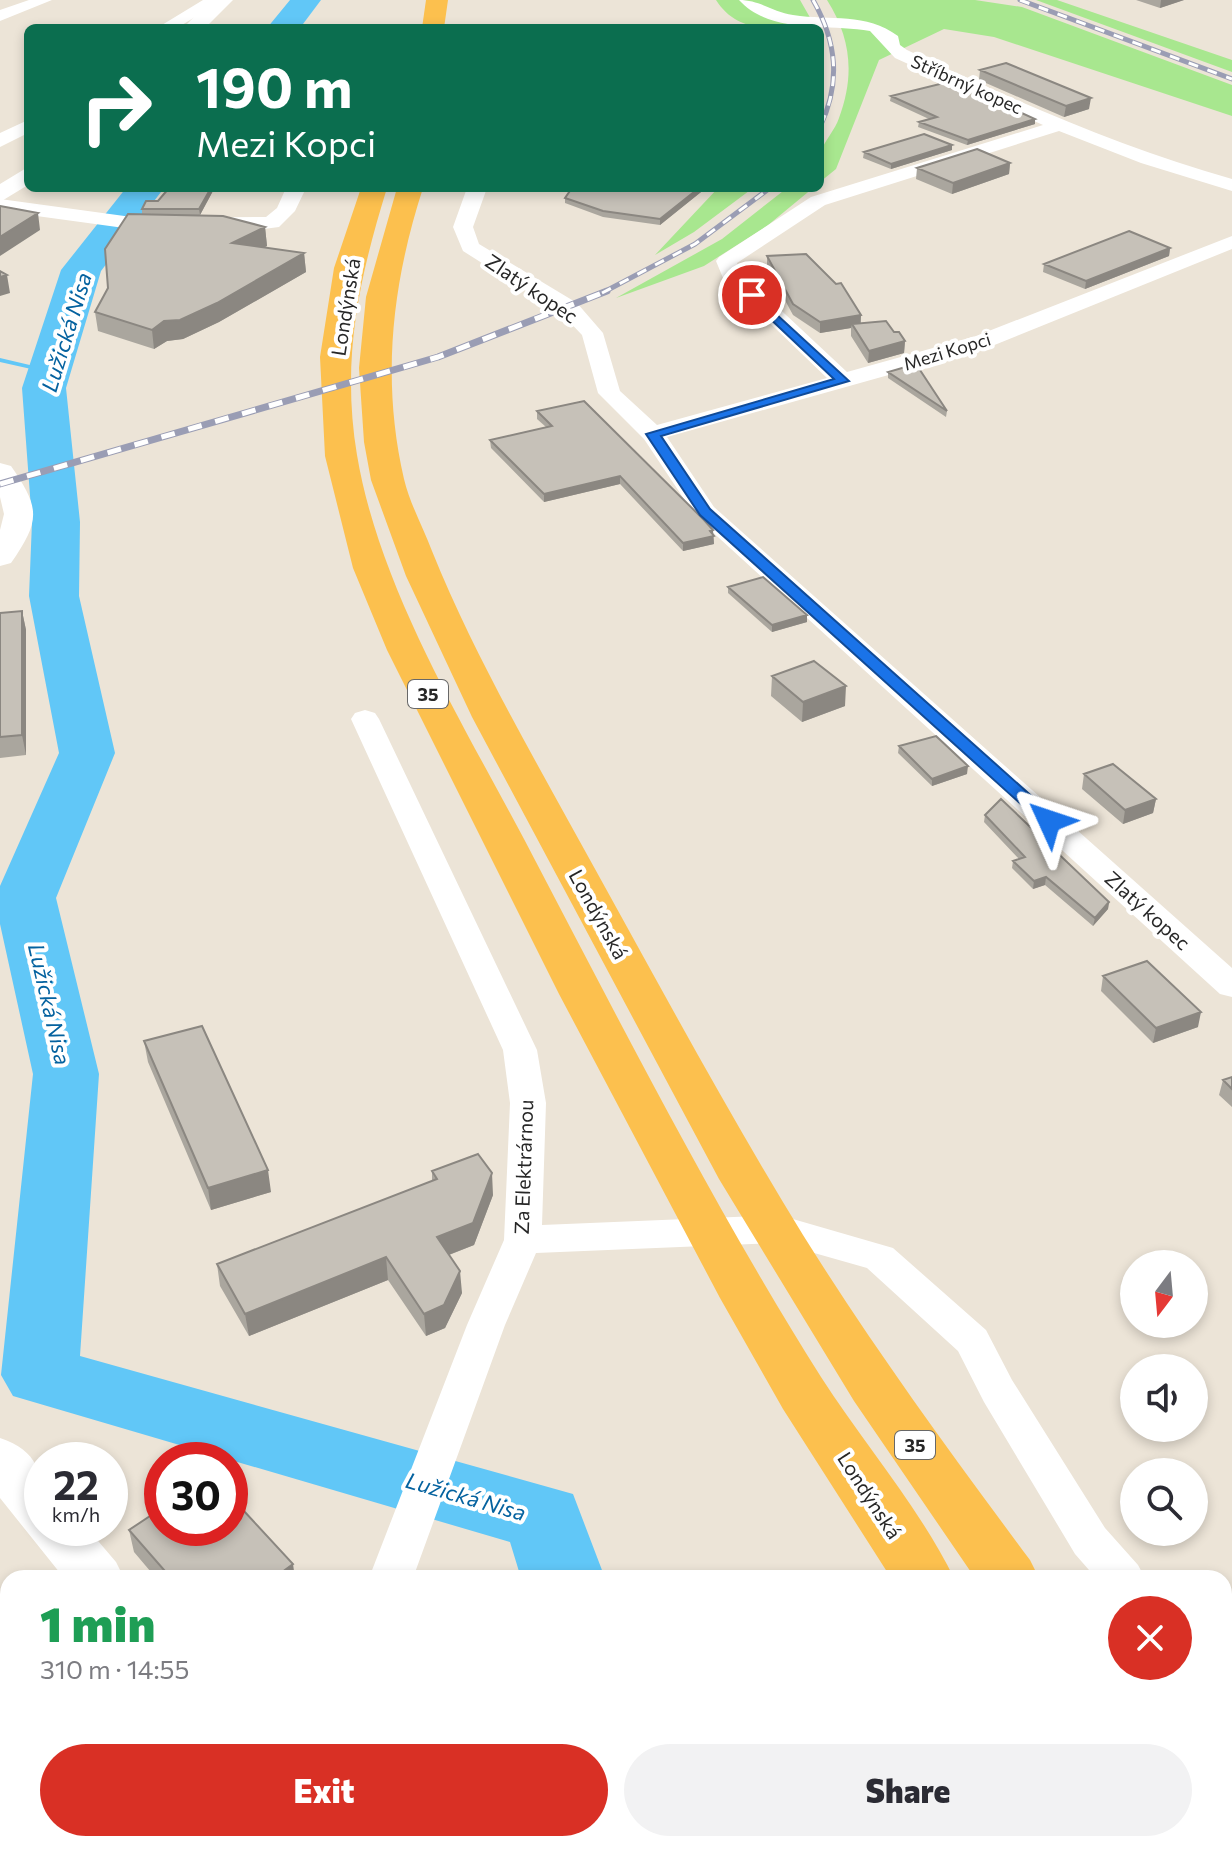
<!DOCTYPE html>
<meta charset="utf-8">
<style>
:root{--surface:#fff;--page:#f2f2f3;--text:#2b2b33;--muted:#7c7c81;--accent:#d93025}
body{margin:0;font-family:Commissioner,sans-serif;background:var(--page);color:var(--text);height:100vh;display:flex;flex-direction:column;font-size:30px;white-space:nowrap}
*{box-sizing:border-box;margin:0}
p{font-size:26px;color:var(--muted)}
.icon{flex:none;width:44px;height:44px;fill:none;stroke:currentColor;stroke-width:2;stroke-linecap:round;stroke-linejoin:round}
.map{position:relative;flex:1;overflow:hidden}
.panel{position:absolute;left:0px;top:1570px;width:1232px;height:282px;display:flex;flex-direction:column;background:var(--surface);border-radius:24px 24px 0 0;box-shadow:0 4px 12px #0003}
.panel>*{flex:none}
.hud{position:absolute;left:24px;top:24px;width:800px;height:168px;border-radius:12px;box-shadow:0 4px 12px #0003;background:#0b6e4f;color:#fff;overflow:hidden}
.needle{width:52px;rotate:196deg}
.controls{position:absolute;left:1120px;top:1250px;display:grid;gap:16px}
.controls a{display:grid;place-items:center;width:88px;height:88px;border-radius:50%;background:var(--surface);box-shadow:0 4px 12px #0003;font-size:40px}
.speed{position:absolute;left:24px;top:1442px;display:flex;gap:16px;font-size:40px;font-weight:700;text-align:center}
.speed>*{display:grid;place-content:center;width:104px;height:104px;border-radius:50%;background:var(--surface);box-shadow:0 4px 12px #0003;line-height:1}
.speed small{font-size:20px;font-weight:400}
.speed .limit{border:12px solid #d22;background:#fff;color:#111}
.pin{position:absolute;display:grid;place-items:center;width:68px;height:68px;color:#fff;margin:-34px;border:4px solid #fff;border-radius:50%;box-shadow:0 2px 8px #0007}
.me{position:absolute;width:88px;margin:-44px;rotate:312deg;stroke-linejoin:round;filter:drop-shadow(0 0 6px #0008)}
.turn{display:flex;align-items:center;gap:28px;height:168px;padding:0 40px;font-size:36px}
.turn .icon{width:104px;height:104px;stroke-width:2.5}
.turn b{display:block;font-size:56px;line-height:68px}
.round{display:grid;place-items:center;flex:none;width:84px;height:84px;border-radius:42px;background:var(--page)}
.overview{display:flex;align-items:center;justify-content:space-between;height:136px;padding:0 40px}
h1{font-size:48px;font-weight:800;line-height:60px;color:#1e9e55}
.primary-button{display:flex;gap:16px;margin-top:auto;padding:16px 40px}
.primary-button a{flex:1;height:92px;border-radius:48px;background:var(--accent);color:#fff;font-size:32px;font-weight:800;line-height:92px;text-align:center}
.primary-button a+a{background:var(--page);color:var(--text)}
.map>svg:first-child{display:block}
</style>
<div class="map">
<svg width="1232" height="1851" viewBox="0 0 1232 1851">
<rect width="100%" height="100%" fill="#ece4d7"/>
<!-- green -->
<path fill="#a8e78f" d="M716 0H800L816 28C777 28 739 36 716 0Z
M827 0H975L1022 7 1232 85V116L994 37 944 29 879 60 836 169 820 182C820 173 818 159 821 151 825 140 835 130 839 118 855 75 851 38 827 0Z
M1036 0H1057L1232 60V72Z
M718 188H753L694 232 655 255Z
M787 188H813L767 226 704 266 616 298 722 239Z"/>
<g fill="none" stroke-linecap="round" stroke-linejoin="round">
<!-- stream -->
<path fill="#61c7f7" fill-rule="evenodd" d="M0 358 51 370 52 371 49 373 0 362Z"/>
<!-- river -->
<path fill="#61c7f7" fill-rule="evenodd" d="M290 0H321L300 28H267Z
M126 188H164L101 271 66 388 80 522 79 596 115 753 56 898 99 1074 80 1356 573 1494 605 1578H521L510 1542 13 1396 1 1375 33 1074 0 924V886L59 753 29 596 32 522 22 388 61 270Z
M600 1844H692L695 1851H601Z"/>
<!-- minor -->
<path fill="#fff" fill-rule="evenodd" d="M29 0H52L0 21V10Z
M203 0H223L177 28H157Z
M739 0C760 0 773 12 793 15 831 21 866 12 898 36L900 45 907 50C1013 100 1119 147 1232 179V191L1141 163 1059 131 825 205 737 263 740 272 847 372 976 336 1232 236V249L992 346 667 437 714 507 1232 968V997L1220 994 696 517 644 439 598 393 582 335 561 313 463 251 453 227 467 188H487L473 227 479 244 577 303 603 333 620 391 657 425 827 378 723 278 716 261 719 257 811 197 1043 125 895 58 870 31C828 23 771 35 739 0Z
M28 120V133L0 147V133Z
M286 188H306L295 211 279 227 247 231 139 230 0 211V199L139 218 266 217 277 208Z
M365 710 375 713 379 719 537 1050 546 1103 542 1225 779 1215 893 1248 986 1330 1012 1380 1105 1528 1138 1565 1145 1578H1096L1075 1554 984 1402 958 1351 867 1268 779 1243 536 1253 505 1325 413 1578H369L467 1325 504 1240 510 1103 503 1050 351 719 355 713Z
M1224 1671 1232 1674V1720L1224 1717Z"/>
<!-- tertiary -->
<path fill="#fff" fill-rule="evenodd" d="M211 0H233L205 28H183Z
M28 167V185L0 202V184Z
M0 463 11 466C40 508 41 520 11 563L0 566V530L4 514 0 497Z
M0 1438C48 1454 42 1486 42 1528H87L116 1562 124 1578H64L0 1498Z
M0 1738 8 1741V1807L0 1804Z
M11 1844H72L75 1851H14Z
M198 1844H258L257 1851H197Z"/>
<!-- trunk -->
<path fill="#fcc04e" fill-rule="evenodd" d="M426 0H448L444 28H422Z
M361 188H387C359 279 341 359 357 455 379 587 462 722 524 839 619 1020 712 1204 821 1377 864 1444 919 1507 954 1578H891L783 1409 720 1298 559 994 387 650 353 568 325 456 320 357 334 268Z
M397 188H423C392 284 381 379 404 479 410 504 423 527 432 551 470 645 520 733 569 822 646 960 720 1100 803 1235 873 1347 951 1454 1030 1560L1039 1578H975L854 1401 719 1179 472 717 406 576 371 480 364 442 359 368 366 297Z
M1224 1808 1232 1811V1851H1196L1193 1844H1224Z
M1095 1844H1164L1167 1851H1098Z"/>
<defs>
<path id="rail-far1" d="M813 0C837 42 841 83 820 127
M1020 0 1232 79
M602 293 695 244 770 188"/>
<path id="rail" d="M0 484 438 357 607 291"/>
</defs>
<!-- rail-far1 casing -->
<use href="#rail-far1" stroke="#9a9db4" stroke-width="5"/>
<!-- rail casing -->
<use href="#rail" stroke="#9a9db4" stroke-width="7"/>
<!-- rail-far1 -->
<use href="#rail-far1" stroke="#fff" stroke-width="3" stroke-dasharray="10" stroke-linecap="butt"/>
<!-- rail -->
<use href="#rail" stroke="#fff" stroke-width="5" stroke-dasharray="14" stroke-linecap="butt"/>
</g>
<!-- wall -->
<path fill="#aaa69e" d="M1136 0H1184L1160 8Z
M980 70 1089 109 1064 117 979 80Z
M891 96 1035 124 967 145 918 127 919 122 929 119 890 101Z
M952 150 891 169 863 158 864 152Z
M1010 163 1009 174 952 194 916 179 917 168Z
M706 188 660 225 603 217 565 203V198Z
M214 189 200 215 265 227 267 246 263 248 304 253 306 272 219 322 183 339 167 341 154 349 98 331 95 312 108 288 142 214V209L158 201Z
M1170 248 1169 256 1085 289 1043 272 1044 264Z
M767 256 861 315V323L894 332 905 341 904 353 868 363 851 336V328L820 333 793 315 767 267Z
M888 372 947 411 946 417 888 378Z
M537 411 713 534 714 544 683 551 620 484 544 502 491 448 490 440 546 427 537 419Z
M728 587 807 622 772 632 728 593Z
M22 611 26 630V755L0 758V613Z
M772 676 845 706 802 722 771 696Z
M899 746 967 774 932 786 898 753Z
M1084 774 1156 799 1153 813 1123 824 1082 789Z
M985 815 1109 902 1108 909 1093 926 1045 885 1033 889 1012 868 1013 861 1019 859 984 822Z
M1103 976 1198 1027 1153 1043 1101 991Z
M144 1041 271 1192 211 1210 148 1062Z
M1232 1077V1107L1219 1095 1223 1080Z
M432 1171 493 1195 474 1245 449 1255 462 1293 445 1328 426 1336 388 1280 249 1336 220 1286 217 1264 432 1181Z
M129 1530 295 1578H156L134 1552Z
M714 1844H833L836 1851H717Z"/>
<!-- shaded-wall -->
<path fill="#8b8781" d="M1161 0H1184L1160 8Z
M1091 98 1089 109 1064 117 1066 106Z
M1035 119V124L967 145 968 140Z
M952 145V150L891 169V164Z
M1010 163 1009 174 952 194 953 183Z
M211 188 214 189 200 215 199 209Z
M699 188H706L660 225V219Z
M38 213 40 230 0 256V237Z
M265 227 267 246 234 262 232 243Z
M1170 248 1169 256 1085 289 1086 281Z
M304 253 306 272 219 322 183 339 167 341 154 349 152 330 164 321Z
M7 275 10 293 0 296V277Z
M861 315 860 326 852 324 851 328 820 333V322Z
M905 341 904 353 868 363 869 351Z
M620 476V484L544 502V494Z
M713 530 714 544 683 551V543Z
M22 611 26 630V755L22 735Z
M807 615V622L772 632V625Z
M846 686 845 706 802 722 803 702Z
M968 766 967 774 932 786V779Z
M1156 799 1153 813 1123 824 1125 810Z
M1046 877 1045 885 1033 889 1034 881Z
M1109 902 1108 909 1093 926 1095 918Z
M1201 1012 1198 1027 1153 1043 1156 1028Z
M268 1170 271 1192 211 1210 208 1188Z
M492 1173 493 1195 474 1245 438 1259 437 1237Z
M386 1257 388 1280 249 1336 245 1314Z
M460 1271 462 1293 445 1328 426 1336 424 1314Z
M293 1564 295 1578H274Z"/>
<!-- building -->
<path fill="#c6c1b8" stroke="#8b8781" stroke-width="2" d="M1006 63 1091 98 1066 106 980 70Z
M952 81 1035 119 968 140 919 122 937 117 891 96Z
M924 134 952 145 891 164 864 152Z
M977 149 1010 163 953 183 917 168Z
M169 188H211L199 209H142L146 201H158Z
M572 188H699L660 219 603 211 565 198Z
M0 206 38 213 0 237Z
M128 214 223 216 265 227 232 243 304 253 217 303 180 320 164 321 152 330 95 312 108 288 105 249Z
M1129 231 1170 248 1086 281 1044 264Z
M806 254 836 284 841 283 861 315 820 322 793 304 767 256Z
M0 271 7 275 0 277Z
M886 321 894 332H899L905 341 869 351 852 324Z
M916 364 947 411 888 372Z
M584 401 704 520 713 530 710 531 714 536 683 543 620 476 544 494 490 440 552 426 537 411Z
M763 577 807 615 772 625 728 587Z
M22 611V735L0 737V613Z
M814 661 846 686 803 702 772 676Z
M936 736 968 766 932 779 899 746Z
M1113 764 1156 799 1125 810 1084 774Z
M1001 799 1109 902 1095 918 1046 877 1034 881 1013 861 1025 857 985 815Z
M1147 961 1201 1012 1156 1028 1103 976Z
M202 1026 268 1170 208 1188 144 1041Z
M1232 1077V1089L1223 1080Z
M478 1154 492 1173 473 1223 437 1237 460 1271 444 1305 424 1314 386 1257 245 1314 217 1264 437 1179 432 1171Z
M230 1496 293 1564 274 1578H171L129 1530 162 1508V1528H230Z
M718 1844H833L836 1851H721Z"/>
<!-- route -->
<path fill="#1a73e8" stroke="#114b97" stroke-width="2" d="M752 292 849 381 661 436 710 509 1055 817V824H1043L700 515 646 434 834 379 748 298 746 295Z"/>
<g text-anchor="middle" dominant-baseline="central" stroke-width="8" stroke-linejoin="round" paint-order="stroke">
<!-- far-street labels -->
<g font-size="18" fill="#272727" stroke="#fff">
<text transform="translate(967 84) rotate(24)">Stříbrný kopec</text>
<text transform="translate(947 351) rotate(-17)">Mezi Kopci</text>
</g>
<!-- shield labels -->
<g fill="#fff" stroke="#686868" stroke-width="2">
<rect x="408" y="680" width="40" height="28" rx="6"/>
<rect x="895" y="1431" width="40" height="28" rx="6"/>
</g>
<g font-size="18" font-weight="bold" fill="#272727">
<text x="428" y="694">35</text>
<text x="915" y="1445">35</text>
</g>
<!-- street labels -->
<g font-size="20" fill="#272727" stroke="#fff">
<text transform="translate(532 288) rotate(34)">Zlatý kopec</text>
<text transform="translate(345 307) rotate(-81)">Londýnská</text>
<text transform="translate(1148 910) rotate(42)">Zlatý kopec</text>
<text transform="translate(599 914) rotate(61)">Londýnská</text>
<text transform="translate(523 1167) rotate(-88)">Za Elektrárnou</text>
<text transform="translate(870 1495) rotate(57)">Londýnská</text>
</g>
<!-- water labels -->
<g font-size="22" font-style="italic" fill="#04629f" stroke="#fff">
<text transform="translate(66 332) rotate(-73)">Lužická Nisa</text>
<text transform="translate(50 1004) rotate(77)">Lužická Nisa</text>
<text transform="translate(466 1496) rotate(16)">Lužická Nisa</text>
</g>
</g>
</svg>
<div class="controls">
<a><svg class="needle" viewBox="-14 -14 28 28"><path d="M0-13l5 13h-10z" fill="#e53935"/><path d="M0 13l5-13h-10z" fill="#7c7c81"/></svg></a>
<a><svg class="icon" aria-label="sound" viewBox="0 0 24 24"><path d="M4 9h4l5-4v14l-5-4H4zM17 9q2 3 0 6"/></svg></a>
<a><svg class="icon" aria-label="search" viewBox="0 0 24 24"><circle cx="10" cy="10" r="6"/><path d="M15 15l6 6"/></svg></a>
</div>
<div class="speed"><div>22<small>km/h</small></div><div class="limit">30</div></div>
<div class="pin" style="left:752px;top:295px;background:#d93025"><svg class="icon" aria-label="arrive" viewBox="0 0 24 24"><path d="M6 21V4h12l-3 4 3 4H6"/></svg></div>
<svg class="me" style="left:1049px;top:821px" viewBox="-20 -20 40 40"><path d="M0-17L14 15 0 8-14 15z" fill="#1a73e8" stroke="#fff" stroke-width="4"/></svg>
<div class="hud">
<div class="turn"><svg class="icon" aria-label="right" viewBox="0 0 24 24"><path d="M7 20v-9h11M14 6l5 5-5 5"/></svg><div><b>190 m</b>Mezi Kopci</div></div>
</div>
<section class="panel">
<div class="overview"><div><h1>1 min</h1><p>310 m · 14:55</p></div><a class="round" style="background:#d93025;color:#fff"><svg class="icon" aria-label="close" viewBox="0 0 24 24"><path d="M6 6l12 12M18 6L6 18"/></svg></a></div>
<div class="primary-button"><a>Exit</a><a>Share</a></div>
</section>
</div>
